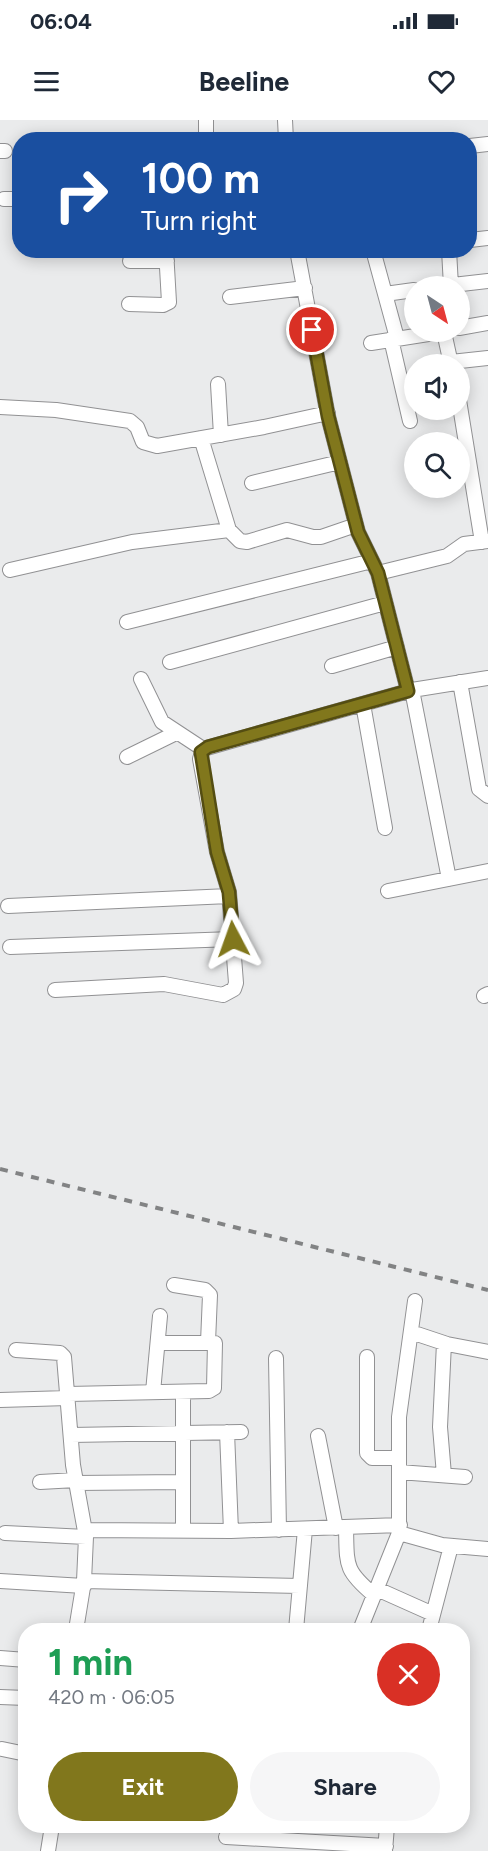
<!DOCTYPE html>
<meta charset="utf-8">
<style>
:root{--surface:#fff;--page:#f6f6f7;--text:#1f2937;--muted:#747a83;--accent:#81771c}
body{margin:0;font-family:Figtree,sans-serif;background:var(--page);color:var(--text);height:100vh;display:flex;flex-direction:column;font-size:22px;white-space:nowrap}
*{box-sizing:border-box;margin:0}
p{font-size:20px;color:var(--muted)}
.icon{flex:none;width:33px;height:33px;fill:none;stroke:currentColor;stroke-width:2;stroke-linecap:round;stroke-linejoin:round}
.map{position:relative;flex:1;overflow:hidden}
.side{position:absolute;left:18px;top:1503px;width:452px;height:210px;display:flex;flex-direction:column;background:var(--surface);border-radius:24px;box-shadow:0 3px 15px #0003}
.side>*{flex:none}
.banner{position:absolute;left:12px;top:12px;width:465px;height:126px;border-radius:24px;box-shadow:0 3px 15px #0003;background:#1a4fa0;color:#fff;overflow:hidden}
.needle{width:39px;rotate:144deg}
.tools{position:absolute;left:404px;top:156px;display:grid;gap:12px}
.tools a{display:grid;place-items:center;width:66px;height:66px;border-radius:50%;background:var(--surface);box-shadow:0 3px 15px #0003;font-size:30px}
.pin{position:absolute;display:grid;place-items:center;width:51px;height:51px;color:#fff;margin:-26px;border:3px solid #fff;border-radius:50%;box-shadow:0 2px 6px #0007}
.me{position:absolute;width:66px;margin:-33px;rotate:356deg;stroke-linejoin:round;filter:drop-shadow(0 0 4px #0008)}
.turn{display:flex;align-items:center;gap:21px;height:126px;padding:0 30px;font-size:27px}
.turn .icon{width:78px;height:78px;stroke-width:2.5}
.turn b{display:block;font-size:42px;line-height:51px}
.round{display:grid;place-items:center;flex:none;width:63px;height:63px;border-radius:32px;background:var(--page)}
.summary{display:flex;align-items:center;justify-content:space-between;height:102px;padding:0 30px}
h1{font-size:36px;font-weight:700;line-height:45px;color:#1e9e55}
.action{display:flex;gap:12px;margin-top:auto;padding:12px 30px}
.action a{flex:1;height:69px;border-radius:36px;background:var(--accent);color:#fff;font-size:24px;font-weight:700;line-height:69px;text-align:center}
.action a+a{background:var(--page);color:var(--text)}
.status{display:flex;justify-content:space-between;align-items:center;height:42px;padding:0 30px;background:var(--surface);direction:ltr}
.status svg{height:16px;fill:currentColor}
header{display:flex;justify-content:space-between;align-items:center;height:78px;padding:0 30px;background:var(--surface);font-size:27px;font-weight:700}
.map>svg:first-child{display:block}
</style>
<div class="status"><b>06:04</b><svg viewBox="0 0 49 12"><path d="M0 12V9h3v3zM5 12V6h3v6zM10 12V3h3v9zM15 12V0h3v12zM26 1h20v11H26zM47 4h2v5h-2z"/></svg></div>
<header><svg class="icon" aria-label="menu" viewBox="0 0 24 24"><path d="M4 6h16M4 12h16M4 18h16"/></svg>Beeline<svg class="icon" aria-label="heart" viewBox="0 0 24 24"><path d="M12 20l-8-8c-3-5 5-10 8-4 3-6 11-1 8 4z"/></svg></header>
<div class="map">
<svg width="488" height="1731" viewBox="0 0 488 1731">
<rect width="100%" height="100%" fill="#eaebec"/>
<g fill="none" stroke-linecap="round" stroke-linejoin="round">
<defs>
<path id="minor" d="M206 0V20
M285 0 286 20
M470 26 488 24
M0 31H5
M4 79H20
M470 120 488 118
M297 130 328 296 358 412 378 453 408 571
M373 130 397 218
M449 130 451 166
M130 141H167
M444 166 488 161
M385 174 414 170
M230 177 305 168
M129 184 163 185 169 182 166 130
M459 208 488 203
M444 212 451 244
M391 219 410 301
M371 223 441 212
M451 242 488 238
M218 264 221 315
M459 280 482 422
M0 287 56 290 130 301 137 307 143 322 157 326 264 307 328 293
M201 318 229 410 240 421 247 422 287 410 313 417H321L356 405
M252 363 340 342
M10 450 132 422 229 410
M378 453 447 436 464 424 488 421
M127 502 372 441
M170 542 385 483
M332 546 397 527
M141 559 162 602 203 629
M460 562 479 669 488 676
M412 570 449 759
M363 584 385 708
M127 637 176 613
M388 771 488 751
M8 786 229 776
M10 827 233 819
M55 870 164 864 223 875 234 869 236 863 229 772 217 732 200 639 203 629 412 570 488 558
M484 876 488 874
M174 1165 205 1170 210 1175 208 1222
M411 1212 447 1224 488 1232
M16 1230 60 1233 64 1237 73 1345 86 1417 84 1461 76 1510
M367 1237V1333L372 1338H399
M276 1238 279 1410
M153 1272 160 1196
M68 1274 209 1271 214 1268 215 1223H158
M0 1280 68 1278
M227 1312 231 1411
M71 1315 241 1312
M318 1316 336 1408
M399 1352 465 1357
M444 1355 440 1307 444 1223
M40 1362 76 1360
M76 1363 183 1362
M346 1407C347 1445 344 1450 374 1475
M85 1410 231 1411 400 1405
M183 1410V1272
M5 1413 86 1417
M399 1413 442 1425 488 1429
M0 1461 84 1466
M84 1461 300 1466
M377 1469 433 1494
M296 1510 305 1409
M360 1510 399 1413V1297L415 1181
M429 1510 451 1426
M0 1538 26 1540
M0 1577 26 1578
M2 1629 26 1634
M226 1717 386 1726
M48 1731 52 1706
M385 1731 387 1706"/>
</defs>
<!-- minor casing -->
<use href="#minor" stroke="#919193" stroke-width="16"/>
<!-- minor -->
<use href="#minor" stroke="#fff" stroke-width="14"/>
<!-- rail -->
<path stroke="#828384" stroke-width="4" stroke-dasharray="8 8" stroke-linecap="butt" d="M0 1049 488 1170"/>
</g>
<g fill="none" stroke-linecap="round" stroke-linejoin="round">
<defs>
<path id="route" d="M233 819 229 772 217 732 201 632 208 627 408 571 378 453 358 412 328 296 312 210"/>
</defs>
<!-- route casing -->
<use href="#route" stroke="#544d12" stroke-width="15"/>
<!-- route -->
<use href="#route" stroke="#81771c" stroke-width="10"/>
</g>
</svg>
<div class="tools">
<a><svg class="needle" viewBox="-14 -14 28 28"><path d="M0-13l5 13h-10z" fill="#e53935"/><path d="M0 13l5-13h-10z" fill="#747a83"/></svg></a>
<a><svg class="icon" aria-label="sound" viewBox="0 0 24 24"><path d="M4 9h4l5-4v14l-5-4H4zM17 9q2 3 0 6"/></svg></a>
<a><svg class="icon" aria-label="search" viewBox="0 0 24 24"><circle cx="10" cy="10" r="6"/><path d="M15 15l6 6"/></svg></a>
</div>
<div class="pin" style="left:312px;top:210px;background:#d93025"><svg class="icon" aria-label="arrive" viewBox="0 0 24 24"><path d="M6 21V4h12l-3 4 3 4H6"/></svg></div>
<svg class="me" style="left:233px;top:819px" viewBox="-20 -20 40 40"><path d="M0-17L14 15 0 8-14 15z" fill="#81771c" stroke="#fff" stroke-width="4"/></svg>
<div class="banner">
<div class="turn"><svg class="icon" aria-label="right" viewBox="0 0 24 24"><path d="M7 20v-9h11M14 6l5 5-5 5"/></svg><div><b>100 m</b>Turn right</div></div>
</div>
<section class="side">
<div class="summary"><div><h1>1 min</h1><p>420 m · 06:05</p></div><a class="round" style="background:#d93025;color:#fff"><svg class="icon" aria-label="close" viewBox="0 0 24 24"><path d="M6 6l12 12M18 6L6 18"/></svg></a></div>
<div class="action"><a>Exit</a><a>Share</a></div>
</section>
</div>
